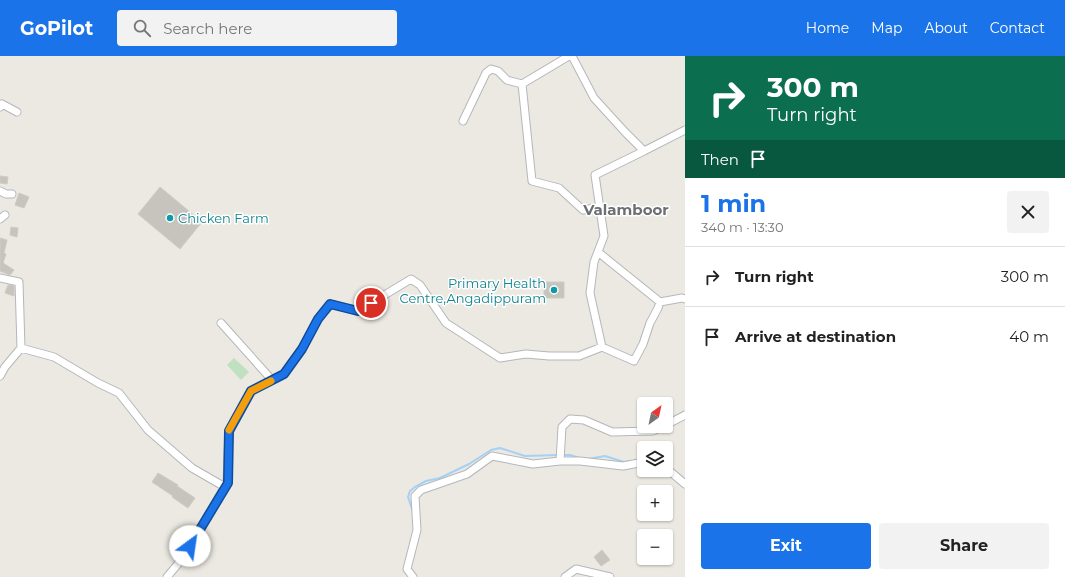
<!DOCTYPE html>
<meta charset="utf-8">
<style>
:root{--surface:#fff;--page:#f2f2f2;--text:#222;--muted:#767676;--line:#e0e0e0;--accent:#1a73e8}
body{margin:0;font-family:Montserrat,sans-serif;background:var(--page);color:var(--text);height:100vh;display:flex;flex-direction:column;font-size:15px;white-space:nowrap}
*{box-sizing:border-box;margin:0}
p{font-size:13px;color:var(--muted)}
.icon{flex:none;width:22px;height:22px;fill:none;stroke:currentColor;stroke-width:2;stroke-linecap:round;stroke-linejoin:round}
.map{position:relative;flex:1;overflow:hidden}
.panel{display:flex;flex-direction:column;background:var(--surface);width:380px}
.panel>*{flex:none}
.guide{background:#0b6e4f;color:#fff;overflow:hidden}
.needle{width:26px;rotate:33deg}
.tools{position:absolute;left:637px;top:341px;display:grid;gap:8px}
.tools a{display:grid;place-items:center;width:36px;height:36px;border-radius:4px;background:var(--surface);box-shadow:0 1px 3px #0004;font-size:20px}
.pin{position:absolute;display:grid;place-items:center;width:34px;height:34px;color:#fff;margin:-17px;border:2px solid #fff;border-radius:50%;box-shadow:0 1px 4px #0007}
.me{position:absolute;width:44px;margin:-22px;rotate:31deg;stroke-linejoin:round;filter:drop-shadow(0 0 3px #0008)}
.turn{display:flex;align-items:center;gap:14px;height:84px;padding:0 16px;font-size:18px}
.turn .icon{width:52px;height:52px;stroke-width:2.5}
.turn b{display:block;font-size:28px;line-height:34px}
.then{display:flex;align-items:center;height:38px;padding:0 16px;background:#0003;gap:8px;font-size:15px}
.round{display:grid;place-items:center;flex:none;width:42px;height:42px;border-radius:4px;background:var(--page)}
.headline{display:flex;align-items:center;justify-content:space-between;height:68px;padding:0 16px}
h1{font-size:24px;font-weight:700;line-height:30px;color:var(--accent)}
.button{display:flex;gap:8px;margin-top:auto;padding:8px 16px}
.button a{flex:1;height:46px;border-radius:4px;background:var(--accent);color:#fff;font-size:16px;font-weight:700;line-height:46px;text-align:center}
.button a+a{background:var(--page);color:var(--text)}
ul{padding:0;list-style:none}
li{display:flex;align-items:center;gap:12px;height:60px;padding:0 16px;border-top:1px solid var(--line)}
li div{flex:1}
li b{display:block;font-size:15px}
li em{font-style:normal}
header{display:flex;align-items:center;gap:24px;box-sizing:border-box;height:56px;padding:0 20px;background:var(--accent);color:#fff}
header strong{font-size:19px}
nav{display:flex;gap:22px;margin-inline-start:auto;font-size:14px}
.search{width:280px;height:36px;background:var(--page);display:flex;align-items:center;gap:10px;box-sizing:border-box;padding:0 14px;border-radius:4px;color:var(--muted);font-size:15px}
main{display:flex;flex:1;min-height:0}
.map>svg:first-child{display:block}
</style>
<header>
<strong>GoPilot</strong>
<div class="search"><svg class="icon" aria-label="search" viewBox="0 0 24 24"><circle cx="10" cy="10" r="6"/><path d="M15 15l6 6"/></svg>Search here</div>
<nav><a>Home</a><a>Map</a><a>About</a><a>Contact</a></nav>
</header>
<main>
<div class="map">
<svg width="685" height="521" viewBox="0 0 685 521">
<rect width="100%" height="100%" fill="#ebe9e1"/>
<!-- green -->
<path fill="#bfe1c0" d="M234 302 249 316 241 324 227 309Z"/>
<g fill="none" stroke-linecap="round" stroke-linejoin="round">
<!-- stream -->
<path stroke="#a5d1f7" stroke-width="2" d="M563 399H570L580 402
M588 403 605 400 624 406 630 405
M413 456 408 441 410 435 415 431 426 425 440 422 469 408 491 394 500 392 525 400 558 399"/>
</g>
<!-- building -->
<path fill="#c7c4be" stroke="#cfcbc0" d="M0 120 8 121 7 128 0 127Z
M160 131 202 166 180 193 138 158Z
M19 137 29 141 24 152 15 149Z
M11 171 18 172 17 181 10 179Z
M0 182 7 184 4 197 6 198 3 207 14 214 10 219 0 215Z
M544 226H564V242H544Z
M8 229 14 230V240L5 237Z
M158 417 178 429 177 430 195 442 188 452 172 441 173 440 152 426Z
M602 494 610 504 601 510 594 501Z"/>
<g fill="none" stroke-linecap="round" stroke-linejoin="round">
<defs>
<path id="minor" d="M569 0 522 28 532 125 559 132 583 154 600 151
M0 51 2 48 17 56
M463 65 486 17 491 13 498 15 507 24 522 28
M644 95 685 74
M0 135 6 138H12
M0 163 5 159
M598 196 660 246 658 252 650 267 643 288 634 305 602 291
M0 222 19 226 21 292 54 301 98 327 119 337 148 374 192 412 225 431
M660 246 682 242 685 243
M221 267 272 324
M0 320 5 311 21 292
M666 369 685 359
M560 405 562 371 570 363 584 364 612 376 653 375 663 370
M666 412 685 428
M167 521 183 502 227 427 229 375 251 335 284 318 302 293 318 263 331 248 358 255 411 223 420 229 446 267 500 302 526 298 549 300H579L602 291 590 237 594 206 604 180 595 119 644 95 625 76 594 42 572 0
M413 521 407 513 417 474 415 440 421 434 467 418 492 400 533 408 560 405H580L623 410 644 406
M565 521 576 513 610 521"/>
</defs>
<!-- minor casing -->
<use href="#minor" stroke="#b4b7bb" stroke-width="9"/>
<!-- minor -->
<use href="#minor" stroke="#fff" stroke-width="7"/>
</g>
<g fill="none" stroke-linecap="round" stroke-linejoin="round">
<defs>
<path id="route" d="M190 490 228 427 229 375 251 335 284 318 302 293 318 263 330 248 358 255 371 247"/>
</defs>
<!-- route casing -->
<use href="#route" stroke="#114b97" stroke-width="10"/>
<!-- route -->
<use href="#route" stroke="#1a73e8" stroke-width="7"/>
<!-- slow -->
<path stroke="#f59e0b" stroke-width="7" d="M229 374 251 335 271 325"/>
</g>
<!-- markers -->
<g fill="#0f9aa8" stroke="#fff" stroke-width="1.5">
<circle cx="170" cy="162" r="4"/>
<circle cx="554" cy="234" r="4"/>
</g>
<g text-anchor="middle" dominant-baseline="central" stroke-width="3" stroke-linejoin="round" paint-order="stroke">
<!-- culture labels -->
<g font-size="13" fill="#0d838f" stroke="#fff" text-anchor="start">
<text x="178" y="162">Chicken Farm</text>
<text x="546" y="227" text-anchor="end">Primary Health<tspan x="546" dy="15">Centre,Angadippuram</tspan></text>
</g>
<!-- quarter labels -->
<g font-size="15" font-weight="bold" fill="#6b6e73" stroke="#fff">
<text x="626" y="153">Valamboor</text>
</g>
</g>
</svg>
<div class="tools">
<a><svg class="needle" viewBox="-14 -14 28 28"><path d="M0-13l5 13h-10z" fill="#e53935"/><path d="M0 13l5-13h-10z" fill="#767676"/></svg></a>
<a><svg class="icon" aria-label="layers" viewBox="0 0 24 24"><path d="M12 4l9 5-9 5-9-5zM3 14l9 5 9-5"/></svg></a>
<a>+</a>
<a>−</a>
</div>
<div class="pin" style="left:371px;top:247px;background:#d93025"><svg class="icon" aria-label="arrive" viewBox="0 0 24 24"><path d="M6 21V4h12l-3 4 3 4H6"/></svg></div>
<svg class="me" style="left:190px;top:490px" viewBox="-20 -20 40 40"><circle r="19" fill="#fff"/><path d="M0-13L10 11 0 6-10 11z" fill="#1a73e8"/></svg>
</div>
<section class="panel">
<div class="guide">
<div class="turn"><svg class="icon" aria-label="right" viewBox="0 0 24 24"><path d="M7 20v-9h11M14 6l5 5-5 5"/></svg><div><b>300 m</b>Turn right</div></div>
<div class="then">Then<svg class="icon" aria-label="arrive" viewBox="0 0 24 24"><path d="M6 21V4h12l-3 4 3 4H6"/></svg></div>
</div>
<div class="headline"><div><h1>1 min</h1><p>340 m · 13:30</p></div><a class="round"><svg class="icon" aria-label="close" viewBox="0 0 24 24"><path d="M6 6l12 12M18 6L6 18"/></svg></a></div>
<ul>
<li><svg class="icon" aria-label="right" viewBox="0 0 24 24"><path d="M7 20v-9h11M14 6l5 5-5 5"/></svg><div><b>Turn right</b></div><em>300 m</em></li>
<li><svg class="icon" aria-label="arrive" viewBox="0 0 24 24"><path d="M6 21V4h12l-3 4 3 4H6"/></svg><div><b>Arrive at destination</b></div><em>40 m</em></li>
</ul>
<div class="button"><a>Exit</a><a>Share</a></div>
</section>
</main>
